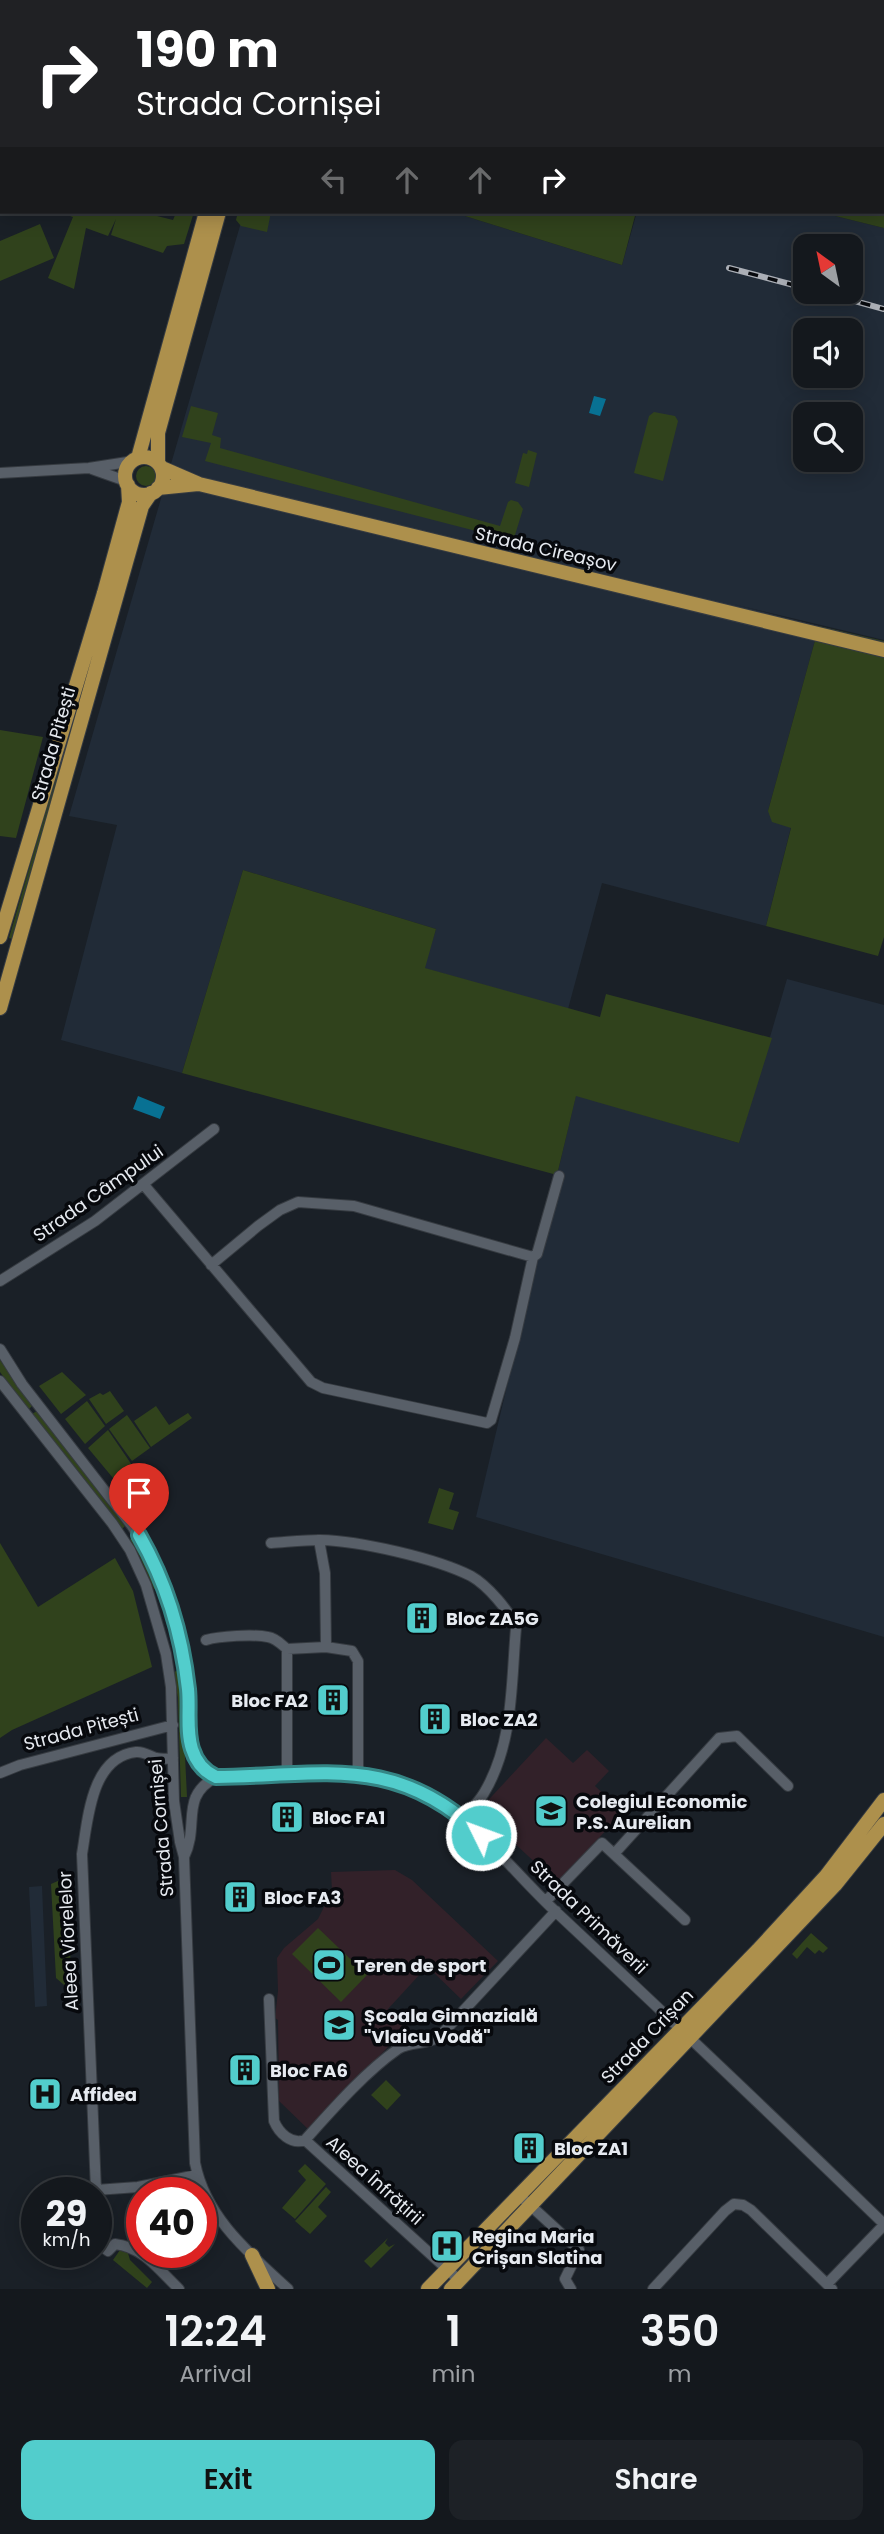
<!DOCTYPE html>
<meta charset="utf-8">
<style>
:root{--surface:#14181d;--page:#1d2126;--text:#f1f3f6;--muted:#9da0a4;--line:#33373b;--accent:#52cdcc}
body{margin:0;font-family:Poppins,sans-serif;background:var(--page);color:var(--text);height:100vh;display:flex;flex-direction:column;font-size:26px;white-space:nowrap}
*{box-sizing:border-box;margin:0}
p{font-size:23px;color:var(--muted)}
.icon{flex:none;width:38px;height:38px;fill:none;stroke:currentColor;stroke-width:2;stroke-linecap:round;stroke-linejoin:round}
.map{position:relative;height:2289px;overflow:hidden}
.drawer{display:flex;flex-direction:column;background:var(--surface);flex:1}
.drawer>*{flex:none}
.guide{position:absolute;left:0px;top:0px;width:886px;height:214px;box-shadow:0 4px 18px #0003,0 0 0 2px var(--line);background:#202124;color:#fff;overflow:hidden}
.needle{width:46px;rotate:327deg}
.buttons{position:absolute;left:793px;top:234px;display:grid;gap:14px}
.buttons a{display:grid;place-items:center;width:70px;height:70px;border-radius:14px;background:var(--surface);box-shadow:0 4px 18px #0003,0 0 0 2px var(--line);font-size:35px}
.speed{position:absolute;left:21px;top:2177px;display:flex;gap:14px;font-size:35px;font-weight:700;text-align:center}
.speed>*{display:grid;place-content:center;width:91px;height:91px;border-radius:50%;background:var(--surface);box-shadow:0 4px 18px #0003,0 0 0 2px var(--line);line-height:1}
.speed small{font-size:18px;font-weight:400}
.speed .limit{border:10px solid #d22;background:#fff;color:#111}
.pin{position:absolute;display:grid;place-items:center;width:60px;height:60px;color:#fff;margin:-72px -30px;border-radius:50% 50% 50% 0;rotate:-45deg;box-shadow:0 0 7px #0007}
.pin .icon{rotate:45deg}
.me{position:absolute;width:77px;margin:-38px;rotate:312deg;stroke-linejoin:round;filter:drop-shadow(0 0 5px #0008)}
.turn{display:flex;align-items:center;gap:24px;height:147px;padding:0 21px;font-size:32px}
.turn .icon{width:91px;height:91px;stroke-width:2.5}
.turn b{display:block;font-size:49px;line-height:60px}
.lanes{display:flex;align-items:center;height:66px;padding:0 21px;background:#0003;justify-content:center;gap:35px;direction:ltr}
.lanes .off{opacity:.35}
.eta{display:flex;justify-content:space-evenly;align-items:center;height:119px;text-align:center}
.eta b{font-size:42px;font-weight:600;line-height:49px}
.action{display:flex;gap:14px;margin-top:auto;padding:14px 21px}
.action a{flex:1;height:80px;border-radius:14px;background:var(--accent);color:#111;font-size:28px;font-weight:600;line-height:80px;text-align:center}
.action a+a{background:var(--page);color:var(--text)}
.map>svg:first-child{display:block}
</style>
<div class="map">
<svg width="884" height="2289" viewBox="0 0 884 2289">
<rect width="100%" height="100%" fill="#1a2027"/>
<!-- built -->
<path fill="#212b37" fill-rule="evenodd" d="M39 0H371L370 2Z
M392 0H884V135V2Z
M244 212H452L622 265 637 212H819L884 228V640L733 604 819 626 768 811 791 827 766 926 602 883 568 1009 424 968 436 929 243 870 182 1073 61 1040 117 825 69 816ZM805 247H850V292H805ZM805 331H850V376H805ZM805 415H850V460H805Z
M787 979 884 1005V1637L476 1517 576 1095 739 1143Z
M42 1886 47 2006 35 2007 29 1887Z"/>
<!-- education -->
<path fill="#322129" d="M546 1738 573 1763 587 1750 609 1771 595 1786 623 1812 557 1883 479 1810Z
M395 1870 412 1880 498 1961 461 1999 431 1970 425 1975 422 1972 388 2009 405 2029 309 2130 279 2101 278 2020 275 2018 278 1991 277 1958 284 1948 318 1919 332 1891 331 1872Z"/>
<!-- green -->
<path fill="#30421c" d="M884 135V228L819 212H884Z
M58 212H141L173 220 176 213 184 215 185 212H194L184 244 167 246 163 253 111 235 116 219 108 236 86 228 74 289 48 278 73 217Z
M238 212H271L267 232 241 226 236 220Z
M452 212H636L622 265Z
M40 224 54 258 0 281V241Z
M191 406 218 413 212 435 221 438 220 448 500 526 508 502 511 500 518 502 523 509 515 535 507 539 205 461 211 443 182 437Z
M654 412 675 416 678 421 663 481 634 473 649 416Z
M528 450 537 453 529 487 515 483 523 453 527 454Z
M136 476a10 10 0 1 1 20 0a10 10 0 1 1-20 0Z
M819 626 884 641V937L878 956 766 926 791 828 772 822 768 811Z
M0 730 43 737 16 838 0 836Z
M67 738 70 739 17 940 9 938Z
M243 870 436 929 425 968 600 1017 606 994 772 1038 739 1143 576 1096 557 1175 182 1073Z
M0 1360 33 1405 28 1410 0 1372Z
M62 1372 86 1395 61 1414 39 1386Z
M110 1391 124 1411 106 1424 89 1399 100 1393 103 1395Z
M87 1401 105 1426 85 1444 65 1419Z
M156 1406 169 1425 188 1413 192 1418 151 1447 134 1421Z
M37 1411 125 1526 122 1529 32 1414Z
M127 1415 150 1448 132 1461 109 1429Z
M108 1430 136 1471 118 1484 88 1448Z
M439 1488 454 1493 449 1509 459 1512 453 1530 428 1523Z
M134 1536 145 1553 159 1586 154 1589 139 1555 129 1540Z
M0 1543 38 1607 115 1558 133 1591 152 1667 12 1730 0 1738Z
M176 1671 179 1672 182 1693 187 1797H181L178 1698 173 1673Z
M60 1880 69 1883 71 1991 56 1978 51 1884Z
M318 1928 367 1975 341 2002 292 1954Z
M811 1933 828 1948 823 1953 819 1950 815 1954 807 1947 797 1959 792 1954Z
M386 2080 401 2095 387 2110 371 2095Z
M305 2164 326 2184 295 2219 282 2208 306 2180 298 2171Z
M326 2187 331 2192 318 2207 327 2216 310 2234 295 2221Z
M388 2238 385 2243 389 2247 395 2244 371 2268 364 2261Z
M120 2250 128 2253 130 2260 152 2282 147 2288 113 2260Z"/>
<!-- water -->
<path fill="#087193" d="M594 396 606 399 600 416 589 413Z
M138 1096 165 1107 160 1119 133 1109Z"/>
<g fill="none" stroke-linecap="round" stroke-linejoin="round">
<defs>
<path id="minor" d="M92 469 126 481
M0 473 89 468 134 461
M144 1185 311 1382 323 1388 487 1423 491 1420 515 1338 533 1257 537 1254 559 1176
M211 1265 258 1226 280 1210 298 1202 354 1206 533 1257
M0 1281 95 1221 214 1129
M0 1349 22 1384 132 1526 149 1552 162 1582 177 1626 188 1688 192 1751 207 1773 216 1777
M0 1381 112 1523 130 1550 146 1585 166 1654 171 1687 174 1801 180 1842 184 1857 195 2163C206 2218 249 2253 288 2289
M319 1540 325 1573 326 1647
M271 1543C287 1542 304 1540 320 1540 360 1541 435 1558 471 1576 487 1585 510 1611 516 1628 511 1683 514 1743 484 1793 479 1802 470 1810 463 1818
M206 1640C219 1636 254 1634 268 1637 276 1638 282 1645 287 1649L326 1647 352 1651 358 1661V1774
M173 1758C167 1759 161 1759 156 1758 149 1756 144 1751 136 1752 91 1757 88 1819 82 1854L96 2190 138 2187 197 2175
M0 1773 20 1765 173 1725
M287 1775V1649
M614 1854 719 1738 737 1736 788 1786
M184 1857C200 1825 179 1797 216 1777 274 1776 346 1764 401 1783 466 1806 505 1864 554 1910 665 2014 775 2118 884 2224
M546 1901 602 1843 685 1920
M269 1999 274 2121C279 2133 291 2145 305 2140
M305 2140C332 2110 365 2072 398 2049 410 2041 427 2045 439 2037L556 1911
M305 2140 459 2280
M519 2195 579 2250 565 2279 571 2289
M96 2242 108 2251 115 2244C143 2247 159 2270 179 2289
M827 2284 884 2225
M653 2289 725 2211 734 2204 743 2205 751 2210 832 2289"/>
<path id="major" d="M263 2 264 0
M276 2 277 0
M125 476a19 19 0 1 1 38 0a19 19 0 1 1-38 0Z
M138 458 206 212
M158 463V433L219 212
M162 468 199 484 884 650
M158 488 198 484
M0 937 104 593 129 502 128 485
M0 1008 142 506 151 493
M252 2255 268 2289
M428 2289 758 1950 826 1876 884 1800
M451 2289 835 1885 884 1824"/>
</defs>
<!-- minor casing -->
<use href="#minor" stroke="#363b41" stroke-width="12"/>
<!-- major casing -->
<use href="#major" stroke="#363b41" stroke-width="16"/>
<!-- minor -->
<use href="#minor" stroke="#585f68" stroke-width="10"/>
<!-- major -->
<use href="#major" stroke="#ad904c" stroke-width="14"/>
<defs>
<path id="rail" d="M729 268 805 288
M822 292 884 309"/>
</defs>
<!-- rail casing -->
<use href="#rail" stroke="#abafb6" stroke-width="6"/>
<!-- rail -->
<use href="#rail" stroke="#07090d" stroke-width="3.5" stroke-dasharray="10" stroke-linecap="butt"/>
</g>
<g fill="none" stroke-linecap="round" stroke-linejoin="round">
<defs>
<path id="route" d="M139 1535C166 1582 182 1635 188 1689 190 1708 186 1731 192 1749 196 1762 205 1772 216 1777 322 1776 396 1753 481 1835"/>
</defs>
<!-- route casing -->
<use href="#route" stroke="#358585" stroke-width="18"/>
<!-- route -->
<use href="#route" stroke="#52cdcc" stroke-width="12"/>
</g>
<!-- icons -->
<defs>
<symbol id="building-square" viewBox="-11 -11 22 22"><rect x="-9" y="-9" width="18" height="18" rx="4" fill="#52cdcc" stroke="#07090d"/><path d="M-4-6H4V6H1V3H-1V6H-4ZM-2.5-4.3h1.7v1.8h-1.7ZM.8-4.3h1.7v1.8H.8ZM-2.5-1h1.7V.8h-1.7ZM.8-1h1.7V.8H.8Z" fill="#111"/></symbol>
<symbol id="school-square" viewBox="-11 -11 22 22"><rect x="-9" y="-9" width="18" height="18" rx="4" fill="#52cdcc" stroke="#07090d"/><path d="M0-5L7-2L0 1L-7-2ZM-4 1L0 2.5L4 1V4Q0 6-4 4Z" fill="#111"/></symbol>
<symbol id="stadium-square" viewBox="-11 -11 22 22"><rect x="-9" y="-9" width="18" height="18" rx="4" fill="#52cdcc" stroke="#07090d"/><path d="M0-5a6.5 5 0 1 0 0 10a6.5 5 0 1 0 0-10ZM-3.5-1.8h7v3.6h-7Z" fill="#111"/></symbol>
<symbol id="hospital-square" viewBox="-11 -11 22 22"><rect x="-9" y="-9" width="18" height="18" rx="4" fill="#52cdcc" stroke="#07090d"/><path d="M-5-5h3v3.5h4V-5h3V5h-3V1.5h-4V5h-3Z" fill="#111"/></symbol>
</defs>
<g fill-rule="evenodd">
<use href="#building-square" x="403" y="1599" width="38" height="38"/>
<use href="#building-square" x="314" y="1681" width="38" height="38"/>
<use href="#building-square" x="416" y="1700" width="38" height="38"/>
<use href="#school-square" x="532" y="1792" width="38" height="38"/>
<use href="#building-square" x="268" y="1798" width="38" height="38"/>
<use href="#building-square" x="221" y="1878" width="38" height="38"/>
<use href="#stadium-square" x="310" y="1946" width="38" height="38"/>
<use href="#school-square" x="320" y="2006" width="38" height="38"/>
<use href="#building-square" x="226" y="2051" width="38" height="38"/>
<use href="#hospital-square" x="26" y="2075" width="38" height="38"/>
<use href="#building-square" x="510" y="2129" width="38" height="38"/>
<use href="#hospital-square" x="428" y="2227" width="38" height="38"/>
</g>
<g text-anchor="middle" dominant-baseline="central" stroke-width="7" stroke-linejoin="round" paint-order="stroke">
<!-- street labels -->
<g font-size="18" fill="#e6eaf0" stroke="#07090d">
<text transform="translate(546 549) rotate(13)">Strada Cireașov</text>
<text transform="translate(53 744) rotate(-74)">Strada Pitești</text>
<text transform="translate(98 1193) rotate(-35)">Strada Câmpului</text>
<text transform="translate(81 1729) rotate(-15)">Strada Pitești</text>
<text transform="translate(161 1828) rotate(-95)">Strada Cornișei</text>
<text transform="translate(589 1917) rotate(44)">Strada Primăverii</text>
<text transform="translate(68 1941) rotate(-93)">Aleea Viorelelor</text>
<text transform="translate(647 2036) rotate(-46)">Strada Crișan</text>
<text transform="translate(375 2180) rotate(42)">Aleea Înfrățirii</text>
</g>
<!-- poi labels -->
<g font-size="18" font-weight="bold" fill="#e6eaf0" stroke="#07090d" text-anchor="start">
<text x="446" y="1618">Bloc ZA5G</text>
<text x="308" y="1700" text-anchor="end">Bloc FA2</text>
<text x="460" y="1719">Bloc ZA2</text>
<text x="576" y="1801">Colegiul Economic<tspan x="576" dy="21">P.S. Aurelian</tspan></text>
<text x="312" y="1817">Bloc FA1</text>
<text x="264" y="1897">Bloc FA3</text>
<text x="354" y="1965">Teren de sport</text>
<text x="364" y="2015">Școala Gimnazială<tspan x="364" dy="21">"Vlaicu Vodă"</tspan></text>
<text x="270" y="2070">Bloc FA6</text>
<text x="70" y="2094">Affidea</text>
<text x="554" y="2148">Bloc ZA1</text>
<text x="472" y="2236">Regina Maria<tspan x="472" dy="21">Crișan Slatina</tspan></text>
</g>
</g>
</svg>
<div class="buttons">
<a><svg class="needle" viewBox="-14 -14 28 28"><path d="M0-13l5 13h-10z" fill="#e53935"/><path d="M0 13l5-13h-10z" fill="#9da0a4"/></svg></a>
<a><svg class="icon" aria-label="sound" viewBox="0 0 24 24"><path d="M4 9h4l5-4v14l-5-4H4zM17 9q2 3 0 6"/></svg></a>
<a><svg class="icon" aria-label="search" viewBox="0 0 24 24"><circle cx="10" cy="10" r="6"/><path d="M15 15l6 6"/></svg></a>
</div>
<div class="speed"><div>29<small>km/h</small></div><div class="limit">40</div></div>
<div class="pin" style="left:139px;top:1535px;background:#d93025"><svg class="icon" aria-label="arrive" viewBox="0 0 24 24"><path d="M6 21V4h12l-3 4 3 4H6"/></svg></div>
<svg class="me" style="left:481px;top:1835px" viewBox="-20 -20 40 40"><circle r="17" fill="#52cdcc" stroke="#fff" stroke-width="3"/><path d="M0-11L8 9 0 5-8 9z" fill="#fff"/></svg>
<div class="guide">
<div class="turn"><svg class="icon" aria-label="right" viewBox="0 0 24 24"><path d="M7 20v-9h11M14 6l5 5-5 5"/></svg><div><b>190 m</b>Strada Cornișei</div></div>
<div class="lanes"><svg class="icon off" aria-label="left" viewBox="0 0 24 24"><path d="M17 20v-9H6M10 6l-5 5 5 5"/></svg><svg class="icon off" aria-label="ahead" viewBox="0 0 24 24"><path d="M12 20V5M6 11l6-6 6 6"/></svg><svg class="icon off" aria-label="ahead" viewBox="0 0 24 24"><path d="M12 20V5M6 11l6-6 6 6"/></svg><svg class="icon" aria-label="right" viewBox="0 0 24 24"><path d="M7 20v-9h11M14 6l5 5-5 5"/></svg></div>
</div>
</div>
<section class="drawer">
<div class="eta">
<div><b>12:24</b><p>Arrival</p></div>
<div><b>1</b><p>min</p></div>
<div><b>350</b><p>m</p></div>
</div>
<div class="action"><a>Exit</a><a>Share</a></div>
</section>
